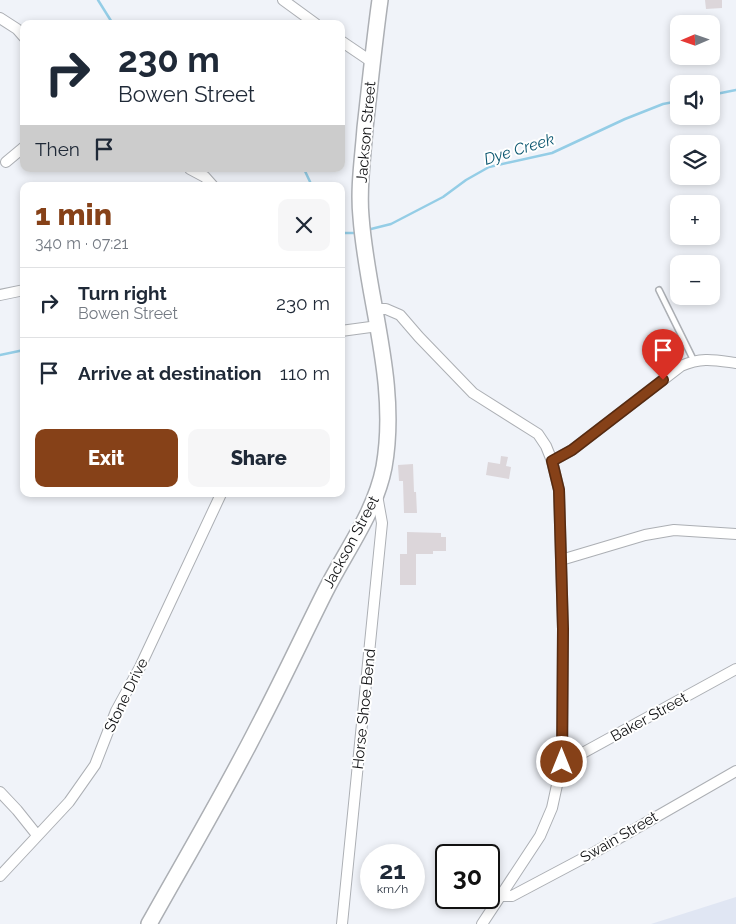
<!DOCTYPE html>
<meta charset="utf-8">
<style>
:root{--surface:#fff;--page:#f6f6f7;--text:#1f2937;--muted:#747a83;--line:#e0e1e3;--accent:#864118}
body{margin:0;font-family:Raleway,sans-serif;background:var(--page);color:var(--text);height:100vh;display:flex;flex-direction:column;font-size:19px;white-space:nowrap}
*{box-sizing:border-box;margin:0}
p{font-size:16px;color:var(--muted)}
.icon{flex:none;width:28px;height:28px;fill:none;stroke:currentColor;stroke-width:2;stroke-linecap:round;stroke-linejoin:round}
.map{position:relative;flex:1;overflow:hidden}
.side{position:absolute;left:20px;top:182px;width:325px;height:315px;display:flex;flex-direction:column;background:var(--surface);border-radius:10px;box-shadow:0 2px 8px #0003}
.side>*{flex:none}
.guide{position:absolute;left:20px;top:20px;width:325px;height:152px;border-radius:10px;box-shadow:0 2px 8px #0003;background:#fff;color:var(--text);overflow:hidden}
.needle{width:32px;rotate:268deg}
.buttons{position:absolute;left:670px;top:15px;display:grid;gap:10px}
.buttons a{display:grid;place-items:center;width:50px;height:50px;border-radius:10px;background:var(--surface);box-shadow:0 2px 8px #0003;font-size:25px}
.speed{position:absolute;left:360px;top:844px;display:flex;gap:10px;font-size:25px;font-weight:700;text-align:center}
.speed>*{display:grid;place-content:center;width:65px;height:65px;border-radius:50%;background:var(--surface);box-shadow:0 2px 8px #0003;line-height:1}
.speed small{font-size:12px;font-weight:400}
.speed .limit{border:2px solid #111;border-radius:8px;background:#fff;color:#111}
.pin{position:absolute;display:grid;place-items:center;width:42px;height:42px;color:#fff;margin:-51px -21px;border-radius:50% 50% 50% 0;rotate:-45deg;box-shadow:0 0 5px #0007}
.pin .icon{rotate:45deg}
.me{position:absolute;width:55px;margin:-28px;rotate:0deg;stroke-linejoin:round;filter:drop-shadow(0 0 4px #0008)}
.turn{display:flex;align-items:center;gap:18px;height:105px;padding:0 15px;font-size:22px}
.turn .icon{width:65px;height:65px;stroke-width:2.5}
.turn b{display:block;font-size:35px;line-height:42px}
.then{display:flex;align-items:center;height:48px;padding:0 15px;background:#0003;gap:10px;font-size:19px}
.round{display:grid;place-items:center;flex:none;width:52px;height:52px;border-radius:10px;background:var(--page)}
.overview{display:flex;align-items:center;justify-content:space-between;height:85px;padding:0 15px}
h1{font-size:30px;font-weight:800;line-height:38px;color:var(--accent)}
.primary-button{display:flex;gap:10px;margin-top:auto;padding:10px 15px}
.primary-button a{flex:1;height:58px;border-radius:10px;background:var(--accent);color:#fff;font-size:20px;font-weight:800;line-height:58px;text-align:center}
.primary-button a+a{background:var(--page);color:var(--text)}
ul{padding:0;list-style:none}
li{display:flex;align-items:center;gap:15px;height:70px;padding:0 15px;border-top:1px solid var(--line)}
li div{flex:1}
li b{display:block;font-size:19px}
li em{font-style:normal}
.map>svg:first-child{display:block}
</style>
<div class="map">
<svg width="736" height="924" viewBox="0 0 736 924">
<rect width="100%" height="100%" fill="#f0f3f9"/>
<!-- built -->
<path fill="#e0e6f3" d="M736 897V924H651Z"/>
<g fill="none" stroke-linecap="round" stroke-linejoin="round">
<!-- stream -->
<path stroke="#94cde6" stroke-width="2.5" d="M98 0 113 24
M711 95 736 90
M304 169 312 186
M367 230 391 224 443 197 466 180 489 167 552 153 625 119 663 104 679 101
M341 233H357
M0 355 24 350"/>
</g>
<!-- building -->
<path fill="#dcd6da" d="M705 0H722V8L706 9Z
M501 456 508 457 506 466 511 467 509 479 486 475 488 462 500 464Z
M413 464 414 492H416L417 513H404L403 481H399L398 465Z
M407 532 441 533V537H446V551H433V554H416V585H400V554H407Z"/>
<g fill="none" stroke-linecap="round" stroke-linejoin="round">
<defs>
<path id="lane" d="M659 290 694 361"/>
<path id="street" d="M283 0 316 24
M0 18 17 29 24 37
M341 41 372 62
M6 162 24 147
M190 169 205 177 213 186
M0 295 24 290
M375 309H386L400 315 419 337 473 393 538 434 546 446 552 461 559 490 563 629 562 762 552 808 540 836 482 924
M341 331 378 326
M552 461 572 450 681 366C702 357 714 360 736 363
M561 560 645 535 674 530 736 534
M562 762 570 760 736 669
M0 792 17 810 37 835
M0 876 69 802 95 765 116 711 140 667 221 494
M500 896H512L595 852 736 771
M342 924 382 523 377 495"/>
<path id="secondary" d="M149 924C186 858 225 792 259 725 282 681 303 636 325 592 346 550 375 513 384 467 399 382 367 300 361 217 358 187 363 157 365 128 370 85 374 43 380 0"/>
</defs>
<!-- lane casing -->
<use href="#lane" stroke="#acafb4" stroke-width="8"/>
<!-- street casing -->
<use href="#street" stroke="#acafb4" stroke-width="12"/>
<!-- secondary casing -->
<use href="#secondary" stroke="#acafb4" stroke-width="18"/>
<!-- lane -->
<use href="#lane" stroke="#fff" stroke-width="5"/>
<!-- street -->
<use href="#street" stroke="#fff" stroke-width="10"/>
<!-- secondary -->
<use href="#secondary" stroke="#fff" stroke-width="15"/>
</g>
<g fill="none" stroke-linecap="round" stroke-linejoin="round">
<defs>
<path id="route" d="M562 762 563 629 559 490 552 461 572 450 663 380"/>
</defs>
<!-- route casing -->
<use href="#route" stroke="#572a10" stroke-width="12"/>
<!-- route -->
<use href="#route" stroke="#864118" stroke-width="9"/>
</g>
<g text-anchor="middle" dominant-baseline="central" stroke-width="4" stroke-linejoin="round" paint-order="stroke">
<!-- street labels -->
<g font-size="15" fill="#111214" stroke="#fff">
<text transform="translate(366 132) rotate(-85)">Jackson Street</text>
<text transform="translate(351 542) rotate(-62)">Jackson Street</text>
<text transform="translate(126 695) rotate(-64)">Stone Drive</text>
<text transform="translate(364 709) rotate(-84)">Horse Shoe Bend</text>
<text transform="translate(649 717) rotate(-29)">Baker Street</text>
<text transform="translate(619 837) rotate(-30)">Swain Street</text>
</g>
<!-- water labels -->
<g font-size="16" font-style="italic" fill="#0c5770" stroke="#fff">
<text transform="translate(519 149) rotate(-17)">Dye Creek</text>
</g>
</g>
</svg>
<div class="buttons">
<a><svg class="needle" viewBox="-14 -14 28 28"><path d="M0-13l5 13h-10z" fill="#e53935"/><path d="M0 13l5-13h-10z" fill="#747a83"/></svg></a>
<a><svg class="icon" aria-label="sound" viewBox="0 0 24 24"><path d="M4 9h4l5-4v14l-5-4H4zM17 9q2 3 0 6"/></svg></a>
<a><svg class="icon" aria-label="layers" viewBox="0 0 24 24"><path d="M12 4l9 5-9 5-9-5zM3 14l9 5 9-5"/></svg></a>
<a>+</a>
<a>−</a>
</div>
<div class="speed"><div>21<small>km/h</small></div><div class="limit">30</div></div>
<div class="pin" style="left:663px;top:380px;background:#d93025"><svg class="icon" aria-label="arrive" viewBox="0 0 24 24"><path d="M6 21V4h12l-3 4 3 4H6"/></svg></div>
<svg class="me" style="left:562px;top:762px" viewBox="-20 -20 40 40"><circle r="17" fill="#864118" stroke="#fff" stroke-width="3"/><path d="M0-11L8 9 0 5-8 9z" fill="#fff"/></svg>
<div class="guide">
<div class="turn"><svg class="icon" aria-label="right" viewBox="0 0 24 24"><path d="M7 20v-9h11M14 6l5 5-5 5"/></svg><div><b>230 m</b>Bowen Street</div></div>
<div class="then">Then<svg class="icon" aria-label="arrive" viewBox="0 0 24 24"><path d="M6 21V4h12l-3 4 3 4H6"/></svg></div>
</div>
<section class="side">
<div class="overview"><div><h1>1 min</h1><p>340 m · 07:21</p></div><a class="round"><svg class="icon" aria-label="close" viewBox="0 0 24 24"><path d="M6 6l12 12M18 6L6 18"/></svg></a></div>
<ul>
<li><svg class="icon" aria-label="right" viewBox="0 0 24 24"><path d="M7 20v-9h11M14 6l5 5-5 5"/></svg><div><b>Turn right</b><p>Bowen Street</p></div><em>230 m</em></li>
<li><svg class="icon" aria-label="arrive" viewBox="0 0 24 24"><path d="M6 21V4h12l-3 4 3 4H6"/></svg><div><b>Arrive at destination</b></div><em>110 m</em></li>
</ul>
<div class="primary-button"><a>Exit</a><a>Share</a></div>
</section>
</div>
